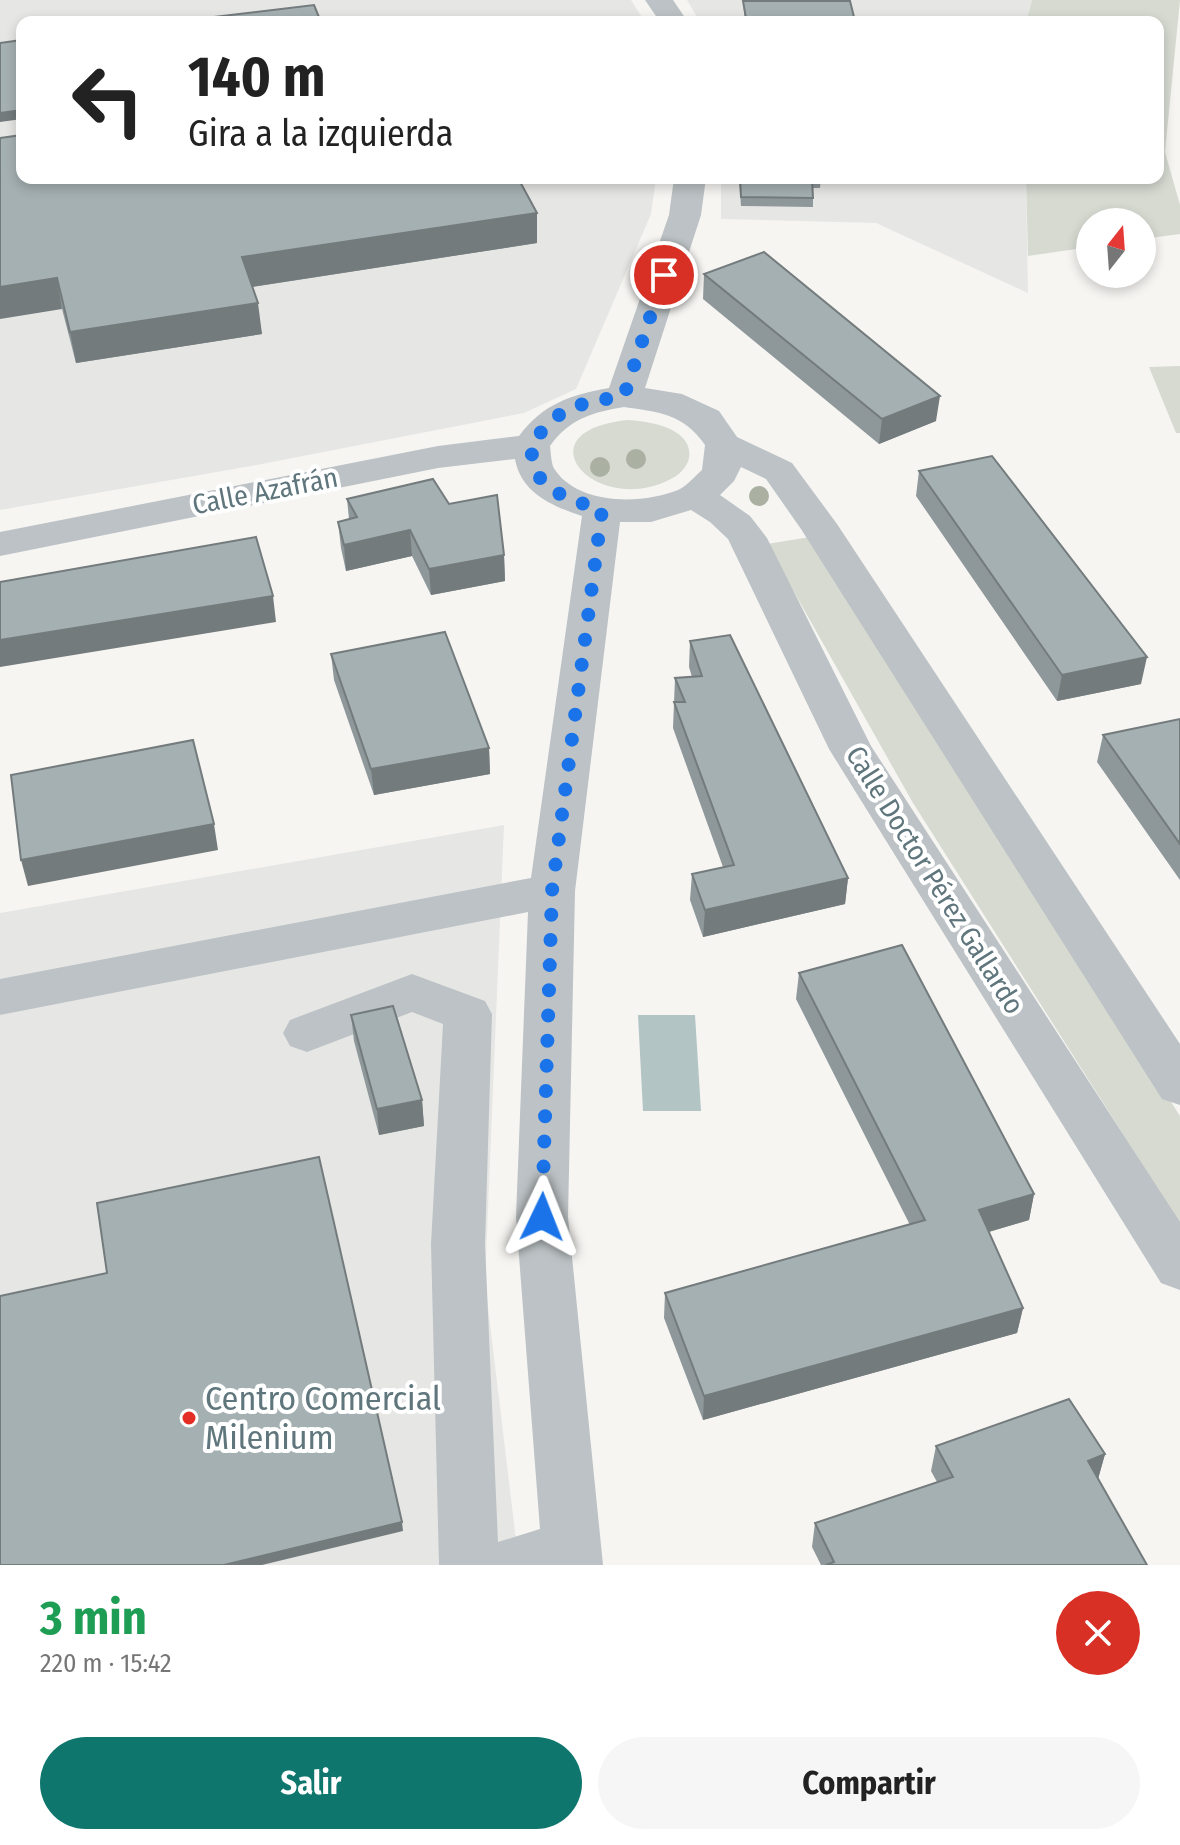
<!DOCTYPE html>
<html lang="es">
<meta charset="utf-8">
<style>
:root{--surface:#fff;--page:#f6f6f6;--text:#222;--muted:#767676;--accent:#0f766e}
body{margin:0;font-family:"Fira Sans Condensed",sans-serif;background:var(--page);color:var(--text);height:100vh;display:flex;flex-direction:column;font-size:30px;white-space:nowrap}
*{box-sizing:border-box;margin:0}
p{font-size:26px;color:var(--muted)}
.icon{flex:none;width:44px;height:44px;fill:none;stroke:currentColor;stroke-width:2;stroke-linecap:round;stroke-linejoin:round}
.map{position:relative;height:1565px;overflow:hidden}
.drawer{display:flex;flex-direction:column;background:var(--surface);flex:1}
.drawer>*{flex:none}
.guide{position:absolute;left:16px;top:16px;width:1148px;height:168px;border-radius:16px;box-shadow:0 4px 12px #0003;background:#fff;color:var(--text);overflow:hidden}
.needle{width:52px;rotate:17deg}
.tools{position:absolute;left:1076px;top:208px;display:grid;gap:16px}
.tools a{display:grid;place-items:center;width:80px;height:80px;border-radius:50%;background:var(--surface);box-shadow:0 4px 12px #0003;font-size:40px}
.pin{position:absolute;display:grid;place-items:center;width:68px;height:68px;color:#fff;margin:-34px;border:4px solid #fff;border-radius:50%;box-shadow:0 2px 8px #0007}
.me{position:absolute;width:88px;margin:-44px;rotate:2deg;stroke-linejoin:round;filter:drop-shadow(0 0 6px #0008)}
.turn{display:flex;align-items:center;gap:28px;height:168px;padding:0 40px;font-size:36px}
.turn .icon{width:104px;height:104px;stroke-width:2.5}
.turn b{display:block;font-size:56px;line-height:68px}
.round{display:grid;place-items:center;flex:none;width:84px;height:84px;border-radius:42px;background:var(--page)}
.overview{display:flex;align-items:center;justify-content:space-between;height:136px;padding:0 40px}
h1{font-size:48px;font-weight:700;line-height:60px;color:#1e9e55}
.cta{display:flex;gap:16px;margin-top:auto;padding:16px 40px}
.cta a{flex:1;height:92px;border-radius:48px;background:var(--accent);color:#fff;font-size:32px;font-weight:700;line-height:92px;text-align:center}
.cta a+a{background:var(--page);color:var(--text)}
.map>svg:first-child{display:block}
</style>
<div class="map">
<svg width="1180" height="1565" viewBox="0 0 1180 1565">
<rect width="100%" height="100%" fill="#f6f5f2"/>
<!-- built -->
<path fill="#e6e7e5" d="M0 0H631L645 22H22V178H656L651 214 576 389 524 413 251 466 0 510Z
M687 0H1032L1026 22H700Z
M721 178H1026L1028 293 876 223 721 219Z
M504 825 485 1282 519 1565H0V913Z"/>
<!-- green -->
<path fill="#d6dad1" d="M1032 0H1180L1165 152 1180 205V234L1142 239V222H1090V247L1028 256 1026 178H1158V22H1026Z
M1180 366V433H1176L1149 367Z
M628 420C648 421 694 428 689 458 687 468 678 476 669 480 594 517 519 431 628 420Z
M810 537 1180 1116V1224L913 803 767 544Z"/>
<!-- water -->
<path fill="#b3c4c5" d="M638 1015H695L701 1111H643Z"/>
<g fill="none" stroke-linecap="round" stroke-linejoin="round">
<!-- minor -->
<path fill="#bcc2c5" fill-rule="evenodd" d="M645 0H673L688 22H660Z
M674 178H706L701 215 645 388 682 394 719 411 737 437 792 463 837 524 1180 1044V1105L1162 1099 801 529 766 479 741 467 734 481 720 495 750 516 767 538 871 746 1180 1222V1290L1161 1283 829 749 728 539 710 522 691 510 651 522H620L575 891 568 1217 603 1565H439L431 1244 443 1024 412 1012 307 1052 290 1046 283 1033 290 1020 412 974 485 1001 492 1014 485 1244 498 1542 540 1529 516 1217 528 912 0 1015V979L531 878 582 516C552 506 521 493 515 459L438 468 0 556V532L438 446 519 436C543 404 570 395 609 388L669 215ZM624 407C659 412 684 414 705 445L702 470C695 476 687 486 678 490 643 504 580 506 555 470 551 465 551 453 550 446 569 419 593 412 624 407Z"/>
</g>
<!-- trees -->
<g fill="#aab1a3">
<circle cx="636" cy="459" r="10"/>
<circle cx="600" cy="467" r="10"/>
<circle cx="759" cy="496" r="10"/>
</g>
<!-- wall -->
<path fill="#8e979a" d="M743 1 854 17 853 22H745Z
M0 138 537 243 252 287 262 334 76 363 62 309Z
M739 178H821L820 188H813V207L741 206Z
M704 274 936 421 879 444 703 299Z
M919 471 1141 684 1057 701 916 496Z
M347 499 449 504 504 555 505 581 431 595 412 556 346 571 341 548 338 522 349 519Z
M690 641 848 878 845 904 703 937 690 900 692 874 723 867 673 728 675 678 692 677 689 667Z
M331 654 489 748 490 774 374 795 334 680Z
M1180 719V880L1097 762 1103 735Z
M799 973 1034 1194 1029 1220 989 1232 1023 1308 1017 1333 703 1420 664 1318 665 1293 910 1225 796 999Z
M351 1015 422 1100 424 1126 379 1135 354 1041Z
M936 1446 1105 1454 1098 1479 1147 1565H821L812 1547 815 1523 937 1482 931 1471Z"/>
<!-- shaded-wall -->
<path fill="#747b7d" d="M22 110V119L0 122V113Z
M537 213V243L245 288 242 257Z
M57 278 62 309 0 319V287Z
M258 303 262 334 76 363 70 332Z
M940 396 936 421 879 444 882 419Z
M410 530 412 556 346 571 344 545Z
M504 555 505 581 431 595 429 569Z
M273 596 276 622 0 667V640Z
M1147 657 1141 684 1057 701 1062 675Z
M489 748 490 774 374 795 371 769Z
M214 824 218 850 28 886 21 860Z
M848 878 845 904 703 937 705 910Z
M422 1100 424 1126 379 1135 377 1109Z
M1034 1194 1029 1220 974 1236 979 1210Z
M1023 1308 1017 1333 703 1420 704 1396Z
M1105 1454 1098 1479 1088 1461Z
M402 1522 403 1531 262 1565H224Z"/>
<!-- building -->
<path fill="#a5b0b3" stroke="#747b7d" stroke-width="2" d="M743 1H850L854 17 746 18Z
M314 5 321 22H172Z
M22 40V110L0 113V43Z
M22 135V178H518L537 213 242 257 258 303 70 332 57 278 0 287V138Z
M740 178H821V179H812L813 198 741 197Z
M764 252 940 396 882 419 704 274Z
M992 456 1147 657 1062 675 919 471Z
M433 479 449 504 497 495 504 555 429 569 410 530 344 545 338 522 357 517 347 499Z
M256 537 273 596 0 640V582Z
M445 632 489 748 371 769 331 654Z
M730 635 848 878 705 910 692 874 734 865 674 702H685L675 678 702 676 690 641Z
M1180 719V844L1103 735Z
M193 740 214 824 21 860 11 775Z
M902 945 1034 1194 979 1210 1023 1308 704 1396 665 1293 925 1220 799 973Z
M393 1006 422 1100 377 1109 351 1015Z
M319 1157 402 1522 224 1565H0V1296L107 1273 97 1203Z
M1069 1399 1105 1454 1088 1461 1147 1565H826L834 1562 815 1523 953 1477 936 1446Z"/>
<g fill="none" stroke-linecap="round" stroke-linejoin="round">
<!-- route -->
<path stroke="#1a73e8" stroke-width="14" stroke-dasharray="0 25.2" d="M542 1217 552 891 602 510C580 502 547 495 536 471 532 465 532 453 531 446 558 405 578 404 624 396L664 275"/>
</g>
<!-- markers -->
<circle fill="#e32d25" stroke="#fff" stroke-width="3" cx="189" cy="1418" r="8"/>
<g text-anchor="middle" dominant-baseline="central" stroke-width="8" stroke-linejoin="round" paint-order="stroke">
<!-- street labels -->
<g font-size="28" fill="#60767d" stroke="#fff">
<text transform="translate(265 491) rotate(-11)">Calle Azafrán</text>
<text transform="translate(935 880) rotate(58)">Calle Doctor Pérez Gallardo</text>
</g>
<!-- near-poi labels -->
<g font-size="34" fill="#60767d" stroke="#fff" text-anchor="start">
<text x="205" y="1398">Centro Comercial<tspan x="205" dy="39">Milenium</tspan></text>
</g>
</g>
</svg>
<div class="tools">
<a><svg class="needle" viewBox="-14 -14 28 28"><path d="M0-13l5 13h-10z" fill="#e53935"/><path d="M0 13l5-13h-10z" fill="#767676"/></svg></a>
</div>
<div class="pin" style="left:664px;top:275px;background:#d93025"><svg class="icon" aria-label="arrive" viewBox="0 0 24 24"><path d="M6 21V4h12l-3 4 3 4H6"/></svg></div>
<svg class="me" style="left:542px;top:1217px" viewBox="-20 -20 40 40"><path d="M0-17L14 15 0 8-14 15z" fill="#1a73e8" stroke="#fff" stroke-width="4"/></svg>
<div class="guide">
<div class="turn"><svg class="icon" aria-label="left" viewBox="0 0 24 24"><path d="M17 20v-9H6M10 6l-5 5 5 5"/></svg><div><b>140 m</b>Gira a la izquierda</div></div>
</div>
</div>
<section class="drawer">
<div class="overview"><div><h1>3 min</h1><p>220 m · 15:42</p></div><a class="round" style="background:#d93025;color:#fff"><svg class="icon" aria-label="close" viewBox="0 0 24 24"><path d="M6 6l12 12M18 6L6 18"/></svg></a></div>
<div class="cta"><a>Salir</a><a>Compartir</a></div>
</section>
